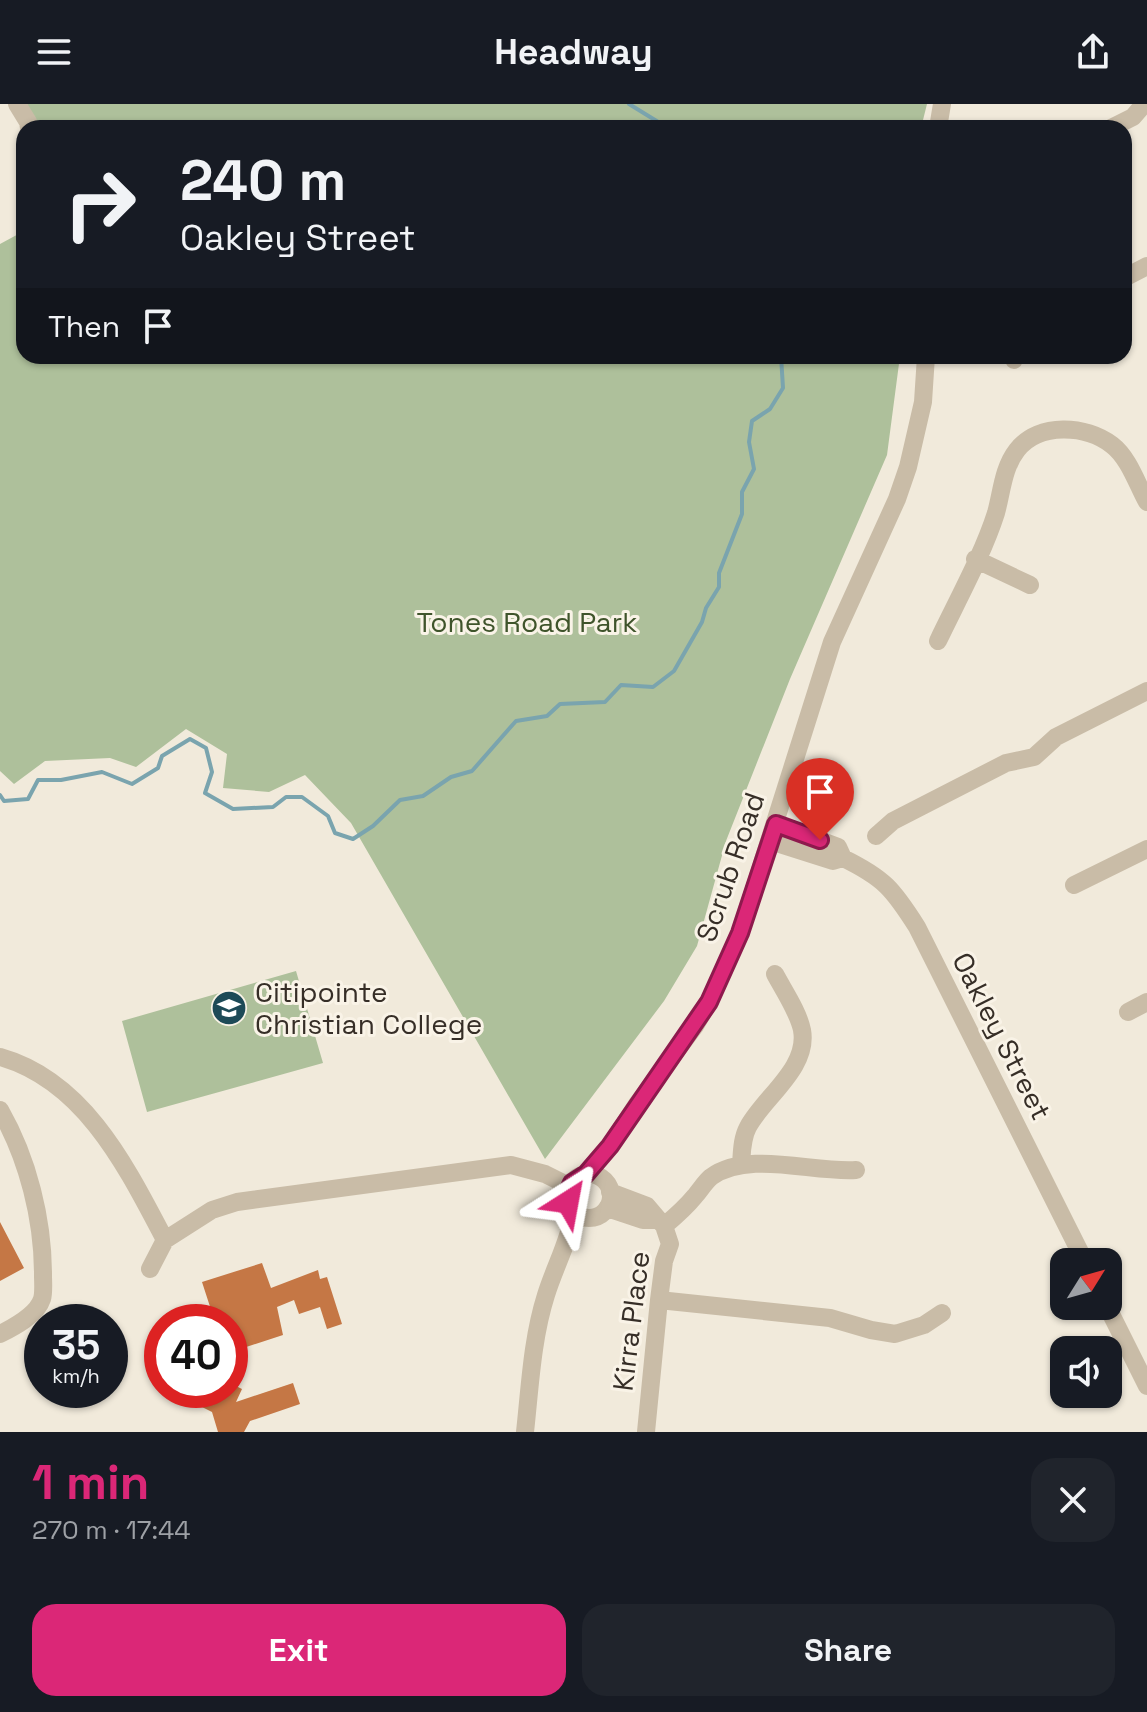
<!DOCTYPE html>
<meta charset="utf-8">
<style>
:root{--surface:#171b24;--page:#20242c;--text:#f1f3f6;--muted:#9ea1a6;--accent:#db2777}
body{margin:0;font-family:"Space Grotesk",sans-serif;background:var(--page);color:var(--text);height:100vh;display:flex;flex-direction:column;font-size:30px;white-space:nowrap}
*{box-sizing:border-box;margin:0}
p{font-size:26px;color:var(--muted)}
.icon{flex:none;width:44px;height:44px;fill:none;stroke:currentColor;stroke-width:2;stroke-linecap:round;stroke-linejoin:round}
.map{position:relative;height:1328px;overflow:hidden}
.sheet{display:flex;flex-direction:column;background:var(--surface);flex:1}
.sheet>*{flex:none}
.top-card{position:absolute;left:16px;top:16px;width:1116px;height:244px;border-radius:24px;box-shadow:0 2px 6px #0004;background:#171b24;color:var(--text);overflow:hidden}
.needle{width:52px;rotate:53deg}
.buttons{position:absolute;left:1050px;top:1144px;display:grid;gap:16px}
.buttons a{display:grid;place-items:center;width:72px;height:72px;border-radius:16px;background:var(--surface);box-shadow:0 2px 6px #0004;font-size:40px}
.speed{position:absolute;left:24px;top:1200px;display:flex;gap:16px;font-size:40px;font-weight:700;text-align:center}
.speed>*{display:grid;place-content:center;width:104px;height:104px;border-radius:50%;background:var(--surface);box-shadow:0 2px 6px #0004;line-height:1}
.speed small{font-size:20px;font-weight:400}
.speed .limit{border:12px solid #d22;background:#fff;color:#111}
.pin{position:absolute;display:grid;place-items:center;width:68px;height:68px;color:#fff;margin:-82px -34px;border-radius:50% 50% 50% 0;rotate:-45deg;box-shadow:0 0 8px #0007}
.pin .icon{rotate:45deg}
.me{position:absolute;width:88px;margin:-44px;rotate:34deg;stroke-linejoin:round;filter:drop-shadow(0 0 6px #0008)}
.turn{display:flex;align-items:center;gap:28px;height:168px;padding:0 32px;font-size:36px}
.turn .icon{width:104px;height:104px;stroke-width:2.5}
.turn b{display:block;font-size:56px;line-height:68px}
.then{display:flex;align-items:center;height:76px;padding:0 32px;background:#0003;gap:16px;font-size:30px}
.round{display:grid;place-items:center;flex:none;width:84px;height:84px;border-radius:24px;background:var(--page)}
.headline{display:flex;align-items:center;justify-content:space-between;height:136px;padding:0 32px}
h1{font-size:48px;font-weight:800;line-height:60px;color:var(--accent)}
.cta{display:flex;gap:16px;margin-top:auto;padding:16px 32px}
.cta a{flex:1;height:92px;border-radius:24px;background:var(--accent);color:#fff;font-size:32px;font-weight:800;line-height:92px;text-align:center}
.cta a+a{background:var(--page);color:var(--text)}
header{display:flex;justify-content:space-between;align-items:center;height:104px;padding:0 32px;background:var(--surface);font-size:36px;font-weight:800}
.map>svg:first-child{display:block}
</style>
<header><svg class="icon" aria-label="menu" viewBox="0 0 24 24"><path d="M4 6h16M4 12h16M4 18h16"/></svg>Headway<svg class="icon" aria-label="share" viewBox="0 0 24 24"><path d="M12 15V3M7 8l5-5 5 5M5 13v7h14v-7"/></svg></header>
<div class="map">
<svg width="1147" height="1328" viewBox="0 0 1147 1328">
<rect width="100%" height="100%" fill="#f1eadb"/>
<!-- green -->
<path fill="#aec09b" d="M26 0H927L921 24H40Z
M24 127V252H900L887 351 790 575 726 737 697 842 664 897 545 1055 351 719 305 671 269 688 223 684 227 650 186 625 136 663 110 654 45 657 14 680 0 667V140Z
M296 867 323 959 147 1008 122 917Z"/>
<g fill="none" stroke-linecap="round" stroke-linejoin="round">
<!-- stream -->
<path stroke="#7aa4ae" stroke-width="4" d="M629 0 668 24
M0 691 4 697 28 695 38 676H61L102 668 132 680 158 664 162 652 190 635 206 644 212 668 205 689 233 705 273 703 286 693H302L328 712 335 729 353 735 373 722 400 696 423 692 451 673 472 667 516 617 547 612 560 600 605 598 621 581 653 583 674 567 702 518 706 504 719 483V469L742 410V388L754 365 749 338 752 317 770 305 783 284 781 252"/>
</g>
<!-- building -->
<path fill="#c57745" d="M0 1118 24 1164 0 1177Z
M262 1159 271 1184 318 1166 320 1175 327 1173 342 1220 327 1225 320 1203 299 1210 294 1196 277 1203 283 1231 240 1245 237 1236 230 1239V1218H215L202 1178Z
M230 1279 242 1285 236 1298 293 1279 300 1300 250 1317 244 1328H218L212 1308 196 1300 203 1286H230Z"/>
<g fill="none" stroke-linecap="round" stroke-linejoin="round">
<!-- minor -->
<path stroke="#c9bca7" stroke-width="18" d="M17 0 28 18 29 24
M938 24 942 0
M1111 24 1133 13 1144 0
M1124 174 1147 162
M1014 252V256
M975 455 1030 481
M938 537C957 497 983 450 996 409 1002 387 1003 364 1017 346 1039 318 1086 321 1112 341 1129 354 1137 380 1147 398
M776 720 838 743 843 754
M876 732 893 717 1006 659 1034 653 1056 633 1147 587
M770 737 833 757 843 754C884 774 893 785 917 823L1085 1158
M1074 781 1147 745
M1128 908 1147 898
M0 953C85 977 127 1064 165 1136
M0 1006C28 1055 43 1115 43 1171 43 1178 44 1189 42 1195 37 1211 14 1223 0 1230
M741 1060C742 1047 742 1034 748 1023 764 993 809 964 802 926 798 907 784 887 775 870
M586 1070 610 1042 637 1000 695 922 709 898 740 829 832 538 897 395 908 363 923 298 926 252
M567 1092a22 22 0 1 1 44 0a22 22 0 1 1-44 0Z
M610 1088 647 1102 664 1122 670 1140 664 1157 659 1196 646 1328
M607 1104 643 1116H659
M664 1122C676 1112 686 1103 695 1092 701 1085 705 1078 711 1073 749 1046 812 1069 856 1066
M150 1165 165 1136 212 1106 237 1098 511 1061 545 1070 569 1082
M659 1196 830 1214 871 1226 895 1230 924 1221 942 1209
M1107 1202 1147 1282
M525 1328C530 1283 532 1235 546 1191 555 1162 569 1138 574 1108"/>
</g>
<g fill="none" stroke-linecap="round" stroke-linejoin="round">
<defs>
<path id="route" d="M568 1098 567 1090 572 1079 586 1070 610 1042 709 898 740 829 776 720 820 736"/>
</defs>
<!-- route casing -->
<use href="#route" stroke="#8e194d" stroke-width="20"/>
<!-- route -->
<use href="#route" stroke="#db2777" stroke-width="14"/>
</g>
<!-- icons -->
<defs>
<symbol id="school-disc" viewBox="-11 -11 22 22"><circle r="9.5" fill="#1d4a57" stroke="#f9f3e7"/><path d="M0-5L7-2L0 1L-7-2ZM-4 1L0 2.5L4 1V4Q0 6-4 4Z" fill="#fff"/></symbol>
</defs>
<g fill-rule="evenodd">
<use href="#school-disc" x="209" y="884" width="40" height="40"/>
</g>
<g text-anchor="middle" dominant-baseline="central" stroke-width="6" stroke-linejoin="round" paint-order="stroke">
<!-- park labels -->
<g font-size="28" fill="#3f542b" stroke="#f9f3e7">
<text x="527" y="518">Tones Road Park</text>
</g>
<!-- street labels -->
<g font-size="28" fill="#362e27" stroke="#f9f3e7">
<text transform="translate(730 763) rotate(-71)">Scrub Road</text>
<text transform="translate(1002 932) rotate(63)">Oakley Street</text>
<text transform="translate(631 1217) rotate(-83)">Kirra Place</text>
</g>
<!-- poi labels -->
<g font-size="28" fill="#362e27" stroke="#f9f3e7" text-anchor="start">
<text x="255" y="888">Citipointe<tspan x="255" dy="32">Christian College</tspan></text>
</g>
</g>
</svg>
<div class="buttons">
<a><svg class="needle" viewBox="-14 -14 28 28"><path d="M0-13l5 13h-10z" fill="#e53935"/><path d="M0 13l5-13h-10z" fill="#9ea1a6"/></svg></a>
<a><svg class="icon" aria-label="sound" viewBox="0 0 24 24"><path d="M4 9h4l5-4v14l-5-4H4zM17 9q2 3 0 6"/></svg></a>
</div>
<div class="speed"><div>35<small>km/h</small></div><div class="limit">40</div></div>
<div class="pin" style="left:820px;top:736px;background:#d93025"><svg class="icon" aria-label="arrive" viewBox="0 0 24 24"><path d="M6 21V4h12l-3 4 3 4H6"/></svg></div>
<svg class="me" style="left:568px;top:1098px" viewBox="-20 -20 40 40"><path d="M0-17L14 15 0 8-14 15z" fill="#db2777" stroke="#fff" stroke-width="4"/></svg>
<div class="top-card">
<div class="turn"><svg class="icon" aria-label="right" viewBox="0 0 24 24"><path d="M7 20v-9h11M14 6l5 5-5 5"/></svg><div><b>240 m</b>Oakley Street</div></div>
<div class="then">Then<svg class="icon" aria-label="arrive" viewBox="0 0 24 24"><path d="M6 21V4h12l-3 4 3 4H6"/></svg></div>
</div>
</div>
<section class="sheet">
<div class="headline"><div><h1>1 min</h1><p>270 m · 17:44</p></div><a class="round"><svg class="icon" aria-label="close" viewBox="0 0 24 24"><path d="M6 6l12 12M18 6L6 18"/></svg></a></div>
<div class="cta"><a>Exit</a><a>Share</a></div>
</section>
